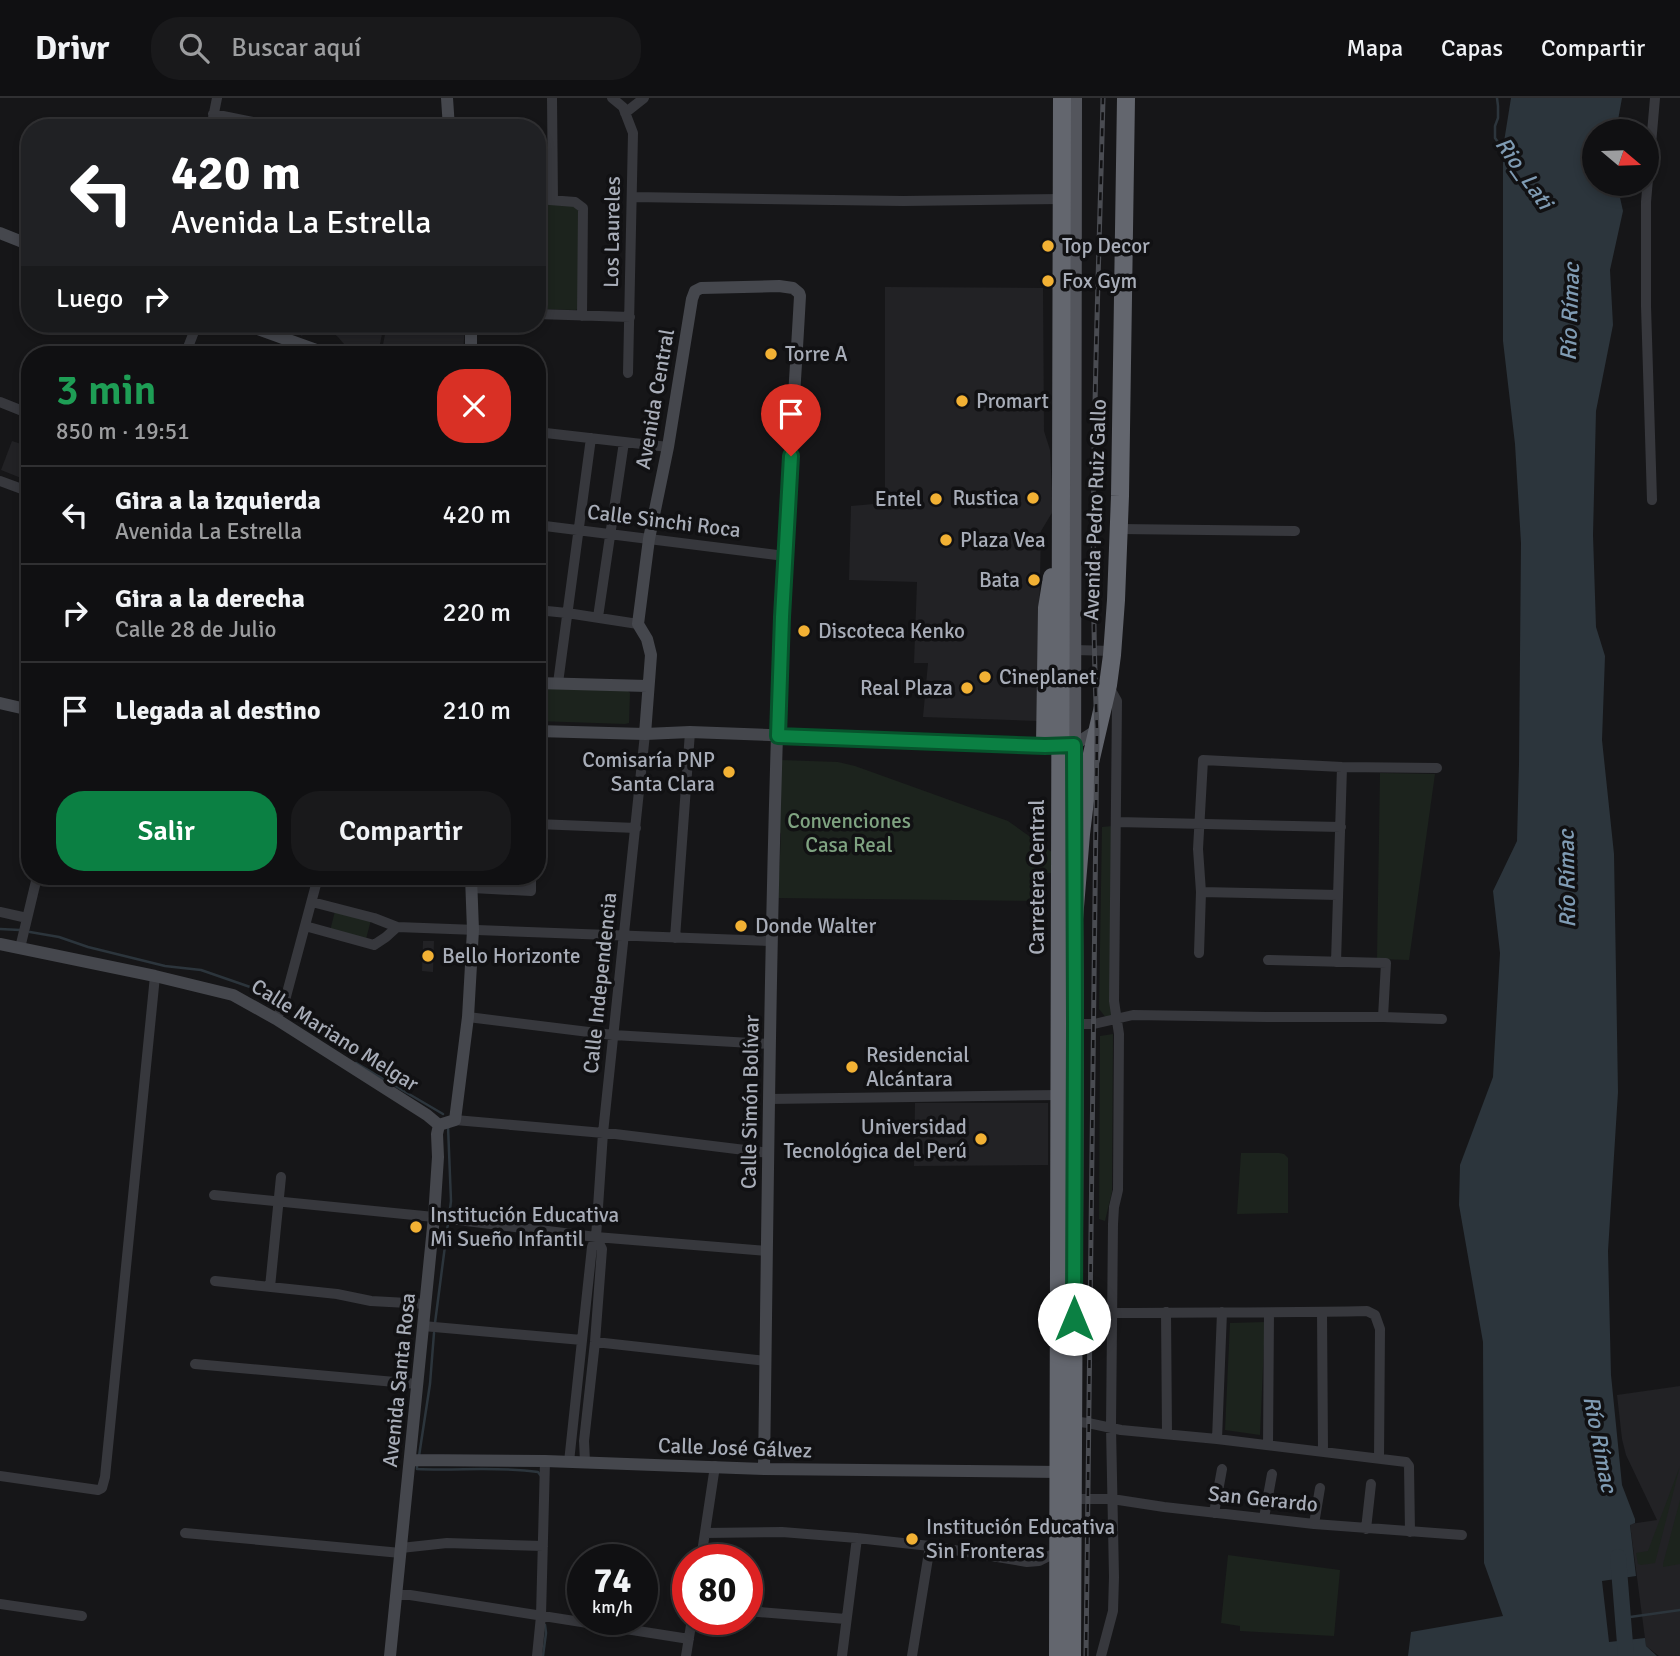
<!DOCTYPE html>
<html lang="es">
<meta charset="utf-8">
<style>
:root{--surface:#101012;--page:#19191b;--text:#f1f3f6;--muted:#9c9d9f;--line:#303032;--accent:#0b8043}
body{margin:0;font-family:Signika,sans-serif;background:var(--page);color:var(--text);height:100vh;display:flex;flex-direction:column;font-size:26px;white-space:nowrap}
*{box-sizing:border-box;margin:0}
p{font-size:23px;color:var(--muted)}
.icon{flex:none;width:38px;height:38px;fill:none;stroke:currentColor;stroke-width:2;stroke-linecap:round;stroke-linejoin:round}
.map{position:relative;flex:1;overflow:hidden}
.drawer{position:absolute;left:21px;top:248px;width:525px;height:539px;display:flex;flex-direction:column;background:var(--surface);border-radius:28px;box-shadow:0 4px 10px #0003,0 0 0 2px var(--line)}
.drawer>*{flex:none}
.banner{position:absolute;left:21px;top:21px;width:525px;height:214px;border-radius:28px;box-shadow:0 4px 10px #0003,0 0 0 2px var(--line);background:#202124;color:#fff;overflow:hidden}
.needle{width:46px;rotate:109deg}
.buttons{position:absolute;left:1582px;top:21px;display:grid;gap:14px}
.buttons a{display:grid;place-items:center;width:77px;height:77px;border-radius:50%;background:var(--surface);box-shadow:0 4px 10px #0003,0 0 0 2px var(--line);font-size:35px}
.speed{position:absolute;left:567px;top:1446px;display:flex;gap:14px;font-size:35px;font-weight:700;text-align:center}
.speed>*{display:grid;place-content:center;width:91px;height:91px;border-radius:50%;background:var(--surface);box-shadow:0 4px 10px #0003,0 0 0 2px var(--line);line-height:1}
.speed small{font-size:18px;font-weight:400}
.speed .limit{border:10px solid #d22;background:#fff;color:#111}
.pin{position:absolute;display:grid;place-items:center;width:60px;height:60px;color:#fff;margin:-72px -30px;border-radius:50% 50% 50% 0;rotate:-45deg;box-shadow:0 0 7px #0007}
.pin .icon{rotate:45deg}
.me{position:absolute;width:77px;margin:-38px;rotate:0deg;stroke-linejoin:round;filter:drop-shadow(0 0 5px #0008)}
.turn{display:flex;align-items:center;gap:24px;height:147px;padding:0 35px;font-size:32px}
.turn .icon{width:91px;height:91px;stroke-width:2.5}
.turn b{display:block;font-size:49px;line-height:60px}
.then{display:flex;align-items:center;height:66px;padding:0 35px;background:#0003;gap:14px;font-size:26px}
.round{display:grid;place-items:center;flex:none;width:74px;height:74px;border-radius:28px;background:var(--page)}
.summary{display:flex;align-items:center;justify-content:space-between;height:119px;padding:0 35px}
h1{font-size:42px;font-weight:600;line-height:52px;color:#1e9e55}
.primary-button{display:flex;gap:14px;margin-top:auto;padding:14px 35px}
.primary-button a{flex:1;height:80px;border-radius:28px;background:var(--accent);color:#fff;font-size:28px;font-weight:600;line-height:80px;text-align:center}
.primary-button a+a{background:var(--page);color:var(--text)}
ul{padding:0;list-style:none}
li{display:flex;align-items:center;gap:21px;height:98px;padding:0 35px;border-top:2px solid var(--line)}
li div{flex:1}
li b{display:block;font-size:26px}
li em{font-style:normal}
header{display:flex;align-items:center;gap:42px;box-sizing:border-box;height:98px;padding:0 35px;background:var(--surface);border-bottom:2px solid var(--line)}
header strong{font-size:33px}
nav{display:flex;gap:38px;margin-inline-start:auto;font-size:24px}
.search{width:490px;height:63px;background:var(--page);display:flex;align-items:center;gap:18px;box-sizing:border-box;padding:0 24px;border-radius:28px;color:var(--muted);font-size:26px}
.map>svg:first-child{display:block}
</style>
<header>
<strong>Drivr</strong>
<div class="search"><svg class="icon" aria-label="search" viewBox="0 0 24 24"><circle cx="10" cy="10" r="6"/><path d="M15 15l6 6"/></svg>Buscar aquí</div>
<nav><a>Mapa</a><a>Capas</a><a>Compartir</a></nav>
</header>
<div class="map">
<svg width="1680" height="1558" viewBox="0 0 1680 1558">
<rect width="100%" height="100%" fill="#161618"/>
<!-- built -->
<path fill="#222225" d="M885 189 1043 190 1044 333 1050 352 1053 413 1041 433 1037 623 923 619 928 565H914L917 484 849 482 851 408 885 405Z
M304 226H384L378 256 352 257 346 254 344 246 338 239 328 231 320 230 301 238Z
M387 226H465L463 257H381Z
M12 343 30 349V373L26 382 1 372Z
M423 843H434L433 874 422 873Z
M915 1005H1048V1067L914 1068Z
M1680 1288V1558H1659L1646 1548 1630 1426 1657 1422 1626 1357 1622 1341 1617 1297Z"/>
<!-- green -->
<path fill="#1c231d" d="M537 105 574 106 579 111 578 211 575 212 537 211Z
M537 589 626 591 630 595 629 625 625 626 537 623Z
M781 662 838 664 855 668 1008 723 1053 755V775H1042L1041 803 778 800 781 736 779 733Z
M1380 675 1435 676 1409 862 1377 861Z
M1112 728V918L1107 921 1099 911 1102 729Z
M335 813 371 822 366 841 330 833Z
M1113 936 1112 1094 1105 1123 1099 1121 1100 938Z
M1241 1055H1279L1284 1056 1288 1060V1115L1237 1116Z
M1265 1224 1260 1337 1225 1332 1230 1225Z
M1680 1368 1655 1465 1641 1467 1638 1466 1636 1455 1648 1453Z
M1680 1402V1466L1663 1469V1466Z
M1228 1457 1340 1472 1334 1538 1240 1533V1528L1221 1525Z"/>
<!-- water -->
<path fill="#2c353c" d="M1511 0H1622L1616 33H1594V86H1617L1623 113 1610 172 1613 227 1596 313 1593 437 1596 529 1605 558 1602 642 1614 756 1618 994 1608 1153 1611 1277 1622 1387 1635 1421V1425L1630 1427 1636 1478 1602 1483 1609 1544 1645 1540 1646 1548 1657 1558H1408L1411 1534 1503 1518 1484 1465 1483 1244 1459 1107 1460 1067 1493 979 1500 855 1493 793 1517 743 1519 666 1521 445 1515 346 1503 243V50Z"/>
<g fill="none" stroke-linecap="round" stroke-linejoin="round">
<!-- stream -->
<path stroke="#2c353c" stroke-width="2.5" d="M1497 0 1498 8V20L1495 28V40L1505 54
M0 831 20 832
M30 834 59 839 88 849 165 868 201 872 253 890 278 907
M356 965 443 1016
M448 1028 451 1103 449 1119
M435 1225 448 1125
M419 1358 430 1286 434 1235
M417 1368V1371C457 1373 498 1368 538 1374L541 1378
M1623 1520 1680 1512
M543 1558 546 1535 545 1527"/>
<!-- river -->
<path stroke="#2c353c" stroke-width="16" d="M1618 1459 1626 1558"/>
<!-- street -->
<path stroke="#37383d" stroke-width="10" d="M552 0 553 102
M612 0 623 9 633 35 628 275
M625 15 644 0
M213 16 284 30
M211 27 222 30
M211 30 217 0
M632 99 903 103 1062 101
M537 101 575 104 583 110 582 218
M537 216 630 219
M185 257 197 226
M0 304 30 316
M537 334 668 349
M0 383 30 394
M1652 402 1646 208V104L1655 0
M537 427 785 458
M1119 431 1295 433
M537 512 567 515 638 526
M598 519 624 344
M1074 552 1113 553
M558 585 591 340
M1117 724 1341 729
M537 726 636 730
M472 790 531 793V779
M1201 794 1338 797
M312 804 374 820 397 829 772 843
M0 814 27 820
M305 828 374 847 386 839 397 829
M675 840 690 634
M20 850 37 779
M1199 855 1201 794 1198 751 1203 662 1342 669 1437 670
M1268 862 1386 865 1383 919
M1336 864 1342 669
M468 919 613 937 770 946
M276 921 284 906 318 779
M1073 926H1094L1133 917 1266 919H1383L1442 921
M769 1001 1060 997
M455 1022 615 1036 769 1055
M214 1097 434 1119 596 1139 767 1153
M215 1183 337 1196 371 1203 426 1206
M270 1189 281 1079
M1166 1214 1167 1336
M1322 1214 1323 1353
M1113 1215C1198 1214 1282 1215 1367 1213L1375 1217 1380 1231 1379 1360
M423 1228 582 1242
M595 1244 766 1263
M195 1266 417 1286
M1071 1323 1088 1325 1121 1332 1217 1341 1406 1364 1409 1368 1410 1434
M1217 1341 1222 1214
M1268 1347 1269 1215
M569 1364 592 1149 596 1139 603 1035 645 636
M585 1364 584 1343 595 1244 602 1151 596 1139
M0 1378 98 1392 102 1390 105 1379 155 878
M1069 1401H1112L1164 1409 1314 1426 1462 1437
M1214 1415 1222 1371
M1264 1420 1272 1376
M1314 1426 1320 1390
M1366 1431 1371 1386
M185 1435 401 1455
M705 1435 782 1434 857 1440 930 1448 1027 1464 1039 1463 1059 1453
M401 1450 447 1445 543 1448
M701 1461 715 1368
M396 1497H410L689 1541
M0 1506 82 1518
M747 1513 846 1521
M537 1558 541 1518 545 1363
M686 1558 692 1521
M842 1558 857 1440
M912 1558 930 1448
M1101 1558 1113 1513 1114 1479 1111 1329 1113 1126 1114 1109 1118 1092 1119 936 1114 903 1117 603 1108 587"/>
<!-- secondary -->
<path stroke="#45474d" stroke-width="12" d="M447 0 449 30
M0 135 30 147
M244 226 330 257
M471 257V226
M537 585 647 588
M0 605 30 612
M537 633 645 636 690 634 1059 648 1074 647 1097 632
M645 636 651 557 647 541 638 526 649 441 668 349 692 201 695 193 701 190 779 188 793 190 799 195 800 198C794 306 786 414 781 522 770 805 768 1088 764 1371
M0 846 155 878 233 897 276 921 427 1017 439 1027
M439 1027 455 1022 468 919 473 832 471 779
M410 1362 545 1363 764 1371 1059 1374
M390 1558 434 1119 438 1059 437 1036 439 1027"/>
<!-- primary -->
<path stroke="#53555c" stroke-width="14" d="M1074 737 1075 0"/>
<!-- highway -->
<path stroke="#63666e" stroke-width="18" d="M1045 647 1047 510 1052 479
M1058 1558C1061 1039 1059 519 1062 0
M1072 1558 1075 926 1074 821 1081 736 1089 669 1108 587 1112 557 1116 502 1120 398 1126 0"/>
<defs>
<path id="rail" d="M1086 1558 1097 632C1088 422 1098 211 1103 0"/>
</defs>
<!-- rail casing -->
<use href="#rail" stroke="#4a4c52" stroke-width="5"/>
<!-- rail -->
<use href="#rail" stroke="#111113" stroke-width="2.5" stroke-dasharray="8" stroke-linecap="butt"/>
</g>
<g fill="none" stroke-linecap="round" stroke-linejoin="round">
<defs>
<path id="route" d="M791 358 782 519 778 638 1045 648 1074 647 1075 926 1074 1221"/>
</defs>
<!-- route casing -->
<use href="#route" stroke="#07532c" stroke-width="18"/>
<!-- route -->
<use href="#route" stroke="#0b8043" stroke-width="12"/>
</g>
<!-- markers -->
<g fill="#f2b134" stroke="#111113" stroke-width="2.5">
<circle cx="1048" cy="148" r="7"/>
<circle cx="1048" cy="183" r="7"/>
<circle cx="771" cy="256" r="7"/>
<circle cx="962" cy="303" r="7"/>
<circle cx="1033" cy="400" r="7"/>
<circle cx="936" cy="401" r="7"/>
<circle cx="946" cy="442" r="7"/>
<circle cx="1034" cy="482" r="7"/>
<circle cx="804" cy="533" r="7"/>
<circle cx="985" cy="579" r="7"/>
<circle cx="967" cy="590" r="7"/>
<circle cx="729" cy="674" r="7"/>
<circle cx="741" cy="828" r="7"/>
<circle cx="428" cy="858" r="7"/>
<circle cx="852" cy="969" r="7"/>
<circle cx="981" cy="1041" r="7"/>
<circle cx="416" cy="1129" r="7"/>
<circle cx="912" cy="1441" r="7"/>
</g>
<g text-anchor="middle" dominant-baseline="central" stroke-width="7" stroke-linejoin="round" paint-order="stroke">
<!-- street labels -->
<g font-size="21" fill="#a8adb8" stroke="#111113">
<text transform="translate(612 134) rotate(-89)">Los Laureles</text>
<text transform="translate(655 301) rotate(-80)">Avenida Central</text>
<text transform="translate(1095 412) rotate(-88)">Avenida Pedro Ruiz Gallo</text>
<text transform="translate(664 423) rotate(7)">Calle Sinchi Roca</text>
<text transform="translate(1037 779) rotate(-90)">Carretera Central</text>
<text transform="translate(600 885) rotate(-84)">Calle Independencia</text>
<text transform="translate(335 937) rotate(32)">Calle Mariano Melgar</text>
<text transform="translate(750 1004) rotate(-89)">Calle Simón Bolívar</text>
<text transform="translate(399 1282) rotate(-84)">Avenida Santa Rosa</text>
<text transform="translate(735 1350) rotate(2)">Calle José Gálvez</text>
<text transform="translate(1263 1401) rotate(6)">San Gerardo</text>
</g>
<!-- poi labels -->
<g font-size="21" fill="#a8adb8" stroke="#111113" text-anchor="start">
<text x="1062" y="148">Top Decor</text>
<text x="1062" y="183">Fox Gym</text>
<text x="785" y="256">Torre A</text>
<text x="976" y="303">Promart</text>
<text x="1019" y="400" text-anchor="end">Rustica</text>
<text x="922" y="401" text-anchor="end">Entel</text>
<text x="960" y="442">Plaza Vea</text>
<text x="1020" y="482" text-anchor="end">Bata</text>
<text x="818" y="533">Discoteca Kenko</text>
<text x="999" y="579">Cineplanet</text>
<text x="953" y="590" text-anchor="end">Real Plaza</text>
<text x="715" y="662" text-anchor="end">Comisaría PNP<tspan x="715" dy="24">Santa Clara</tspan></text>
<text x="755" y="828">Donde Walter</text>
<text x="442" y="858">Bello Horizonte</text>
<text x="866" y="957">Residencial<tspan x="866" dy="24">Alcántara</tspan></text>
<text x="967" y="1029" text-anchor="end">Universidad<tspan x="967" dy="24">Tecnológica del Perú</tspan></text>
<text x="430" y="1117">Institución Educativa<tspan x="430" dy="24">Mi Sueño Infantil</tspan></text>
<text x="926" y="1429">Institución Educativa<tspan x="926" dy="24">Sin Fronteras</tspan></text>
</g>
<!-- park labels -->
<g font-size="21" fill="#7fa381" stroke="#111113">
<text x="849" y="723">Convenciones<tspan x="849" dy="24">Casa Real</tspan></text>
</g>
<!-- water labels -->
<g font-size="23" font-style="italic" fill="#7f9bb3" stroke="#111113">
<text transform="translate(1524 75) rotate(55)">Rio_Lati</text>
<text transform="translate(1570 214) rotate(-88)">Río Rímac</text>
<text transform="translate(1567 781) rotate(-91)">Río Rímac</text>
<text transform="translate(1600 1346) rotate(79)">Río Rímac</text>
</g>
</g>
</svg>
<div class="buttons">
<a><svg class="needle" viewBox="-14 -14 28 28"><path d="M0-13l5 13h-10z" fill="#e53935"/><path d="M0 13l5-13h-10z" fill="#9c9d9f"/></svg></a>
</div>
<div class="speed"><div>74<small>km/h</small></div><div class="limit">80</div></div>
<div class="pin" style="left:791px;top:358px;background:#d93025"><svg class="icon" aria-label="arrive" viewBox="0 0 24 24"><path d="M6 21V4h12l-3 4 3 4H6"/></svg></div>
<svg class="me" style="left:1074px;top:1221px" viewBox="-20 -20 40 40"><circle r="19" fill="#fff"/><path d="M0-13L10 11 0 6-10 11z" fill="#0b8043"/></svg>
<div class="banner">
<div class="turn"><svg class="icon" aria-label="left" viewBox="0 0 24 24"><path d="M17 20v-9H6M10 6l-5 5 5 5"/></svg><div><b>420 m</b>Avenida La Estrella</div></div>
<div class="then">Luego<svg class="icon" aria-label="right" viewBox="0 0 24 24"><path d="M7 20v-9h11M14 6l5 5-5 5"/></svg></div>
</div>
<section class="drawer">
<div class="summary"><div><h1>3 min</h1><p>850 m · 19:51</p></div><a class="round" style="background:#d93025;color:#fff"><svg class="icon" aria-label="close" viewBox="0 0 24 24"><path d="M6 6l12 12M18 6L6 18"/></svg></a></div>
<ul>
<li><svg class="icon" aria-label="left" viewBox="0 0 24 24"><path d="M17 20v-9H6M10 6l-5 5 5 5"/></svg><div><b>Gira a la izquierda</b><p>Avenida La Estrella</p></div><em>420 m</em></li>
<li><svg class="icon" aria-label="right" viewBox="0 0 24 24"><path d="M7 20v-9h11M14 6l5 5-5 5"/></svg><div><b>Gira a la derecha</b><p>Calle 28 de Julio</p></div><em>220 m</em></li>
<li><svg class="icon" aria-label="arrive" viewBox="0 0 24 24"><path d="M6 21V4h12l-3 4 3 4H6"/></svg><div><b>Llegada al destino</b></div><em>210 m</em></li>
</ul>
<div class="primary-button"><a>Salir</a><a>Compartir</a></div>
</section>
</div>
